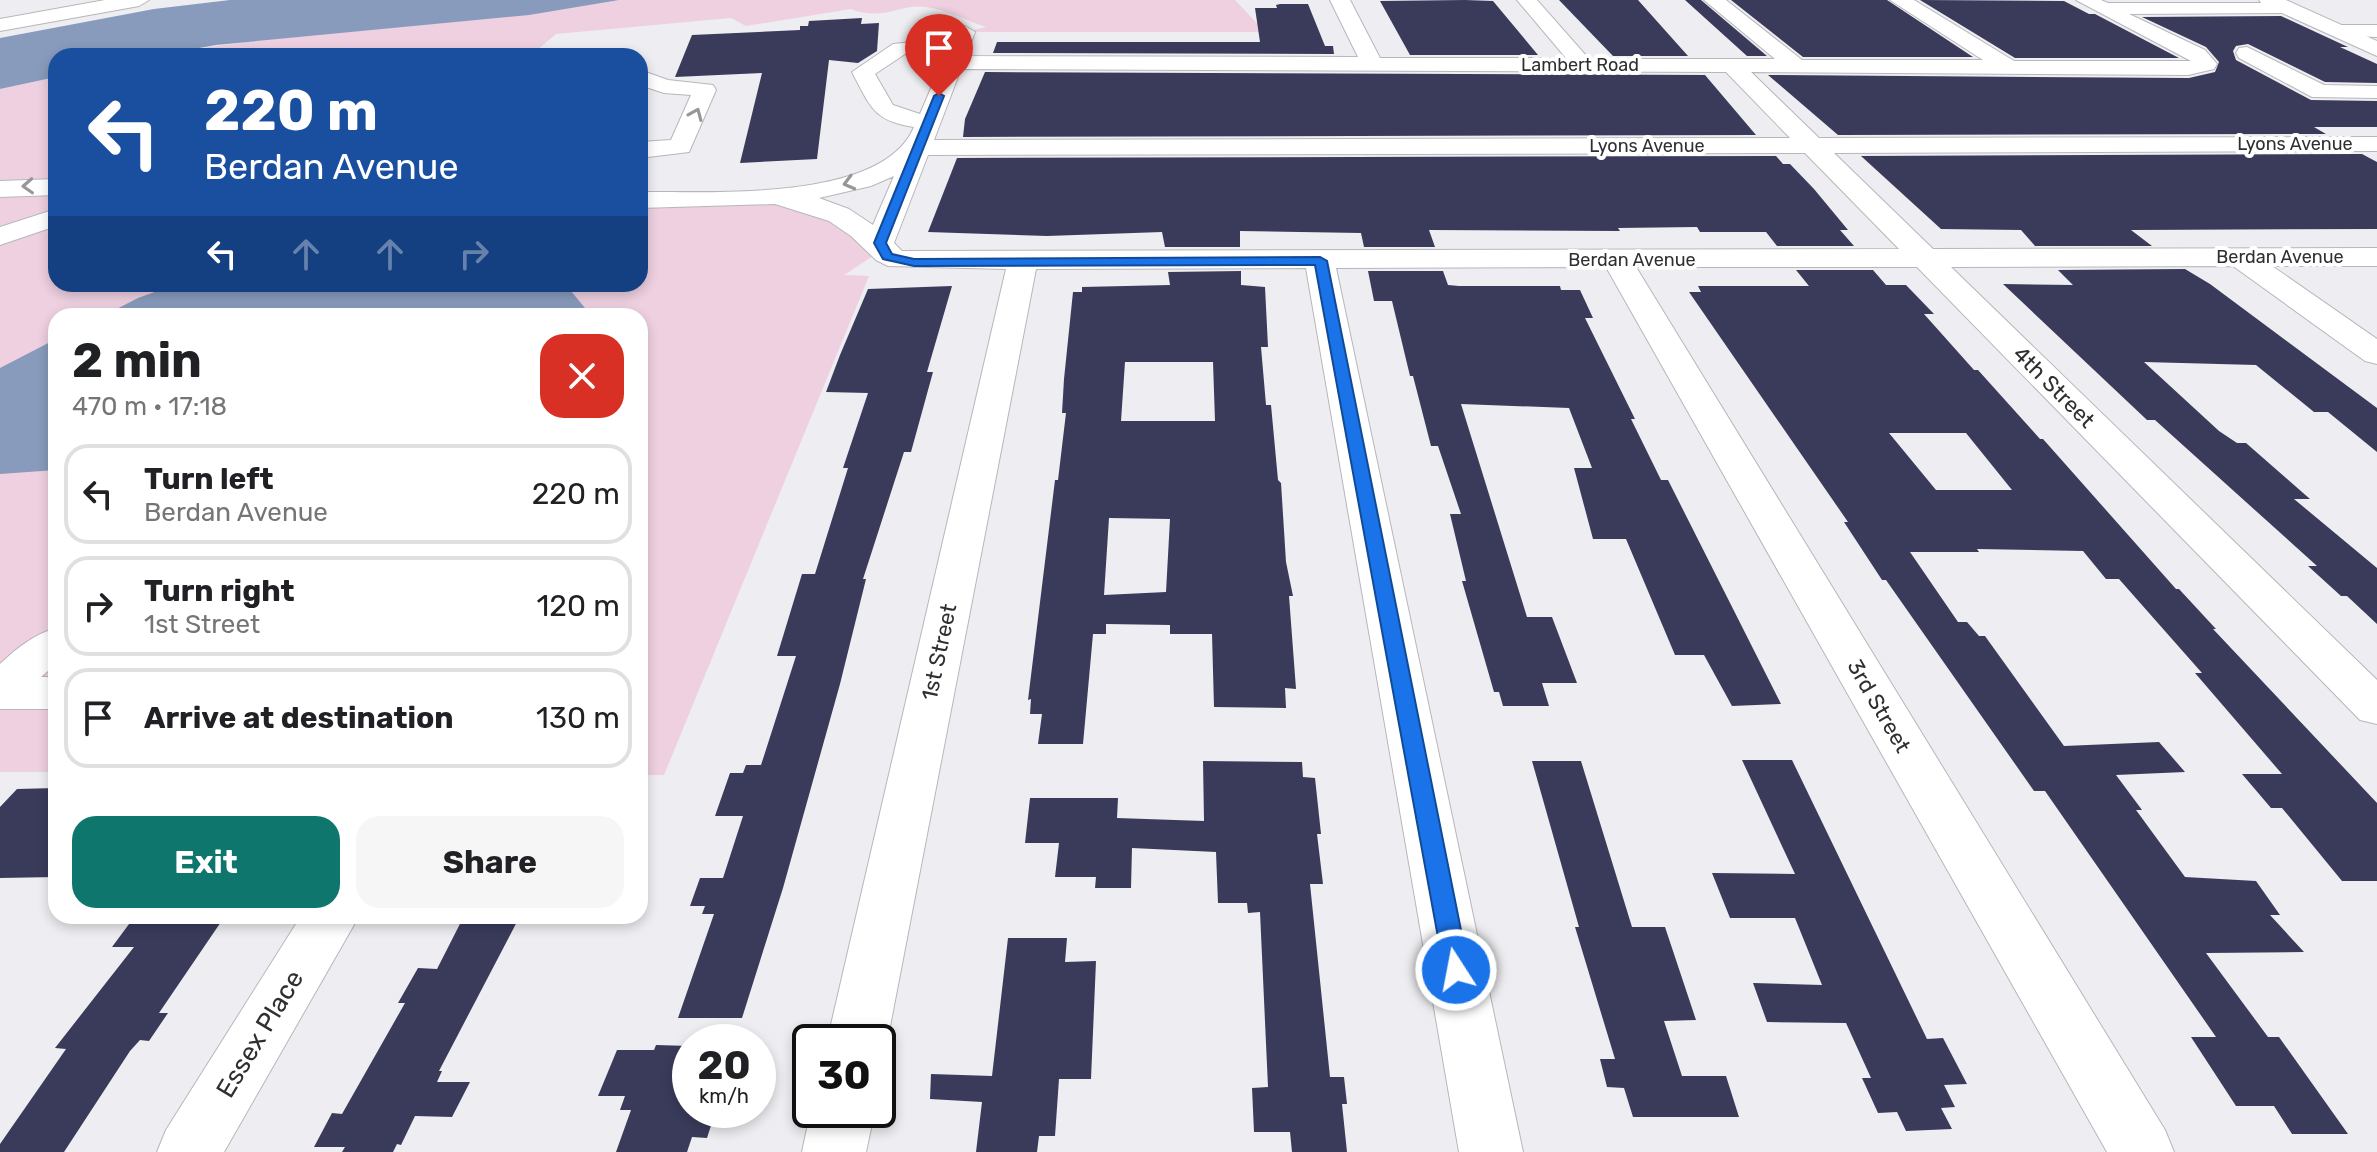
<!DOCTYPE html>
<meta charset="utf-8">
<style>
:root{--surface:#fff;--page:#f6f6f6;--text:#202124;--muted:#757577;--line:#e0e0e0;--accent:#0f766e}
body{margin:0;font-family:Rubik,sans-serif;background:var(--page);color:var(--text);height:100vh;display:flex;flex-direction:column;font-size:30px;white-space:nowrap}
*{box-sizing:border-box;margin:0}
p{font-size:26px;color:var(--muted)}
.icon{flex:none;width:44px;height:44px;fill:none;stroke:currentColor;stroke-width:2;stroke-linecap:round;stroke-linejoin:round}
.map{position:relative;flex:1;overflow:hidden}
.details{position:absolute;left:48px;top:308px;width:600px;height:616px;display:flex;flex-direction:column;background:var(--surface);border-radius:24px;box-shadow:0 4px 12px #0003}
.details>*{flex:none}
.top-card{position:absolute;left:48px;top:48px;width:600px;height:244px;border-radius:24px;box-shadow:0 4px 12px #0003;background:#1a4fa0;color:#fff;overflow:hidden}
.speed{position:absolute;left:672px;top:1024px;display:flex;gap:16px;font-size:40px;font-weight:700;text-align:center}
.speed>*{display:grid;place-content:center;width:104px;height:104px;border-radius:50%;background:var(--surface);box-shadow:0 4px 12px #0003;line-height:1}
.speed small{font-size:20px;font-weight:400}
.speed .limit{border:4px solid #111;border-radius:12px;background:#fff;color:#111}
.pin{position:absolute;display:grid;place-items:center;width:68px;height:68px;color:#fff;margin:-82px -34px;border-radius:50% 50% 50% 0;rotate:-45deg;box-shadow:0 0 8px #0007}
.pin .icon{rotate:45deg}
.me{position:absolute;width:88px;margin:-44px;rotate:349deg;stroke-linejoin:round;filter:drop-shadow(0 0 6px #0008)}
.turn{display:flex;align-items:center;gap:28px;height:168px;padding:0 24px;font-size:36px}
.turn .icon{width:104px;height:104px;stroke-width:2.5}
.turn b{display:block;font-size:56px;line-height:68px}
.lanes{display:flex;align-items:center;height:76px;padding:0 24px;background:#0003;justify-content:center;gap:40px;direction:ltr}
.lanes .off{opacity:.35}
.round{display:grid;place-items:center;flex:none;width:84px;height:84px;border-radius:24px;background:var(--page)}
.head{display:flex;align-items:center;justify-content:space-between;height:136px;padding:0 24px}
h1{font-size:48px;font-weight:700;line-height:60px}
.button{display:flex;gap:16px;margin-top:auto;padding:16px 24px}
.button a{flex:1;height:92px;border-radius:24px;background:var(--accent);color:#fff;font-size:32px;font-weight:700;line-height:92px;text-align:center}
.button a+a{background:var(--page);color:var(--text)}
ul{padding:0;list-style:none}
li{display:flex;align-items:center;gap:24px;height:100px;margin:0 16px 12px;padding:0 8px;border:4px solid var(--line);border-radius:24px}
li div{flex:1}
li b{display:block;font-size:30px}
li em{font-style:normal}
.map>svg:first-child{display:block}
</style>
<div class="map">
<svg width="2377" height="1152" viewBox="0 0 2377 1152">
<rect width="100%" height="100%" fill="#eeedf1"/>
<!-- green -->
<path fill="#eed0e0" d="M619 0H1235L1265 32H965L986 27C967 21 945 9 926 7 901 3 883 22 851 9L746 26 731 18 556 34 530 56H154C308 29 465 25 619 0Z
M56 77V284H640V200L800 202 882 250 844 275 869 276 664 775H640V316H56V772H0V89Z"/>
<!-- water -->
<path fill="#889bbc" d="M230 0H619L529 15 216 45 154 56H56V77L0 89V38L154 9Z
M177 284H553L571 291 585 308 581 316H103L138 298Z
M56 339V470L0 474V368Z"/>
<!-- building -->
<path fill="#3a3b5b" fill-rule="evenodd" d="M1465 0 1493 1 1538 55H1410L1380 1Z
M1559 0H1638L1688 56H1613Z
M1685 0H1701L1767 56H1747Z
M1731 0H1887L1973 57H1803Z
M1920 0 2064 1 2089 14H2095L2179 58H2015Z
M1280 4H1308L1325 46H1333L1334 54 993 53 997 42H1260L1255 8H1277L1276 5Z
M2281 16 2348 47H2340L2377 64V83L2325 82 2248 44 2236 46 2233 51 2236 60 2311 100 2377 101V127H2314L2326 134 1838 135 1768 75 2189 78 2215 72 2219 62 2206 47 2142 17Z
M862 18 861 24 879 23 877 51 858 63 829 60 817 159 740 163 762 73 675 77 692 35 800 30V26H808L809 21Z
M985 72 1705 75 1756 135 963 137 965 119Z
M2362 154 2377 162V229L2131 230 2152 246H2035L2021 230 1941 229 1861 156Z
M1776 156 1783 164H1790L1814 189 1848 230H1840L1854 246H1777L1766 232H1700L1697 227 1618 228 1620 231 1429 230 1435 247H1364L1361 233 1240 231V247H1165L1162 232 1047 236 928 232 957 158Z
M2185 269 2210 284 2377 408V452L2328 412H2314L2256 365 2144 362 2219 431 2237 443H2246L2310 499H2294L2377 568V624L2347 596H2341L2308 566H2317L2155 420H2147L2003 284 2073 285 2058 270Z
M1796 270H1873L1886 285H1906L1934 314H1924L1974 370H1978L2040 439H2043L2176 589H2179L2216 629H2213L2377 803V881H2342L2282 808H2271L2242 774H2282L2195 673H2202L2119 579H2106L2083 551 1977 549 1979 552H1910L1958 622H1967L1979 636H1985L2064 746 2159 742 2185 772 2116 775 2142 810H2136L2185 877 2256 881 2280 915H2270L2304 952 2206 953 2268 1037H2279L2348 1134H2292L2274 1106H2236L2191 1037H2216L2045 791H2034L1886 580H1882L1844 522H1848L1689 292H1701L1698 286H1809ZM1889 433H1966L2012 490H1936Z
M1241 271V285L1265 287 1268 347H1261L1266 405H1271L1278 480 1281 483 1286 562 1293 596H1289L1296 689 1285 688 1286 708 1214 707 1212 634H1170V625L1106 624V634H1093L1083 744H1038L1042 714H1030L1031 699 1028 700 1055 480H1058L1066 413H1062L1064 379 1073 292H1082V287L1170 285 1168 272ZM1125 362H1213L1215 421H1121ZM1109 518 1170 519 1166 592 1104 595Z
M1368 271H1443L1448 285 1459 286H1560L1561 290H1580L1593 318H1585L1635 419H1631L1661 480H1668L1781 704 1732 706 1704 655H1675L1626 539H1593L1574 468H1592L1569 408 1461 404 1527 617H1552L1577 683H1542L1549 706H1503L1499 692H1494L1462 581H1466L1450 514H1461L1438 446H1431L1413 376H1410L1392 301H1374Z
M952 286 927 372H933L911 452H904L863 579H866L840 684 783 888 742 1018H678L714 914H702L705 906H690L700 878H723L743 816H715L730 773H743L746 765H761L796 656H777L802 574H815L848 468H843L868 393 826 392 840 355 868 289Z
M1742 760H1792L1927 1039 1943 1038 1967 1084 1944 1085 1955 1107 1941 1108 1952 1129 1906 1131 1897 1112 1878 1113 1862 1078H1871L1846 1023 1767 1022 1753 983 1822 985 1795 918H1730L1712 873 1795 874Z
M1203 761 1302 762 1303 777 1315 778 1321 834H1317L1323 884H1310L1330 1077H1344L1347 1104H1342L1347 1152H1292L1290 1132H1254L1252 1088 1268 1087 1260 912 1248 913 1247 903H1218L1216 852 1132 848 1131 888H1095L1096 877H1055L1059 843H1025L1030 798H1118L1117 818 1204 821Z
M1532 761H1581L1632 927H1665L1696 1020 1664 1021 1682 1076H1726L1739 1117H1633L1624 1088 1607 1087 1600 1059H1615L1575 927H1579Z
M56 788V877L0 878V807L17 789Z
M135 916H225L159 1013H168L149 1041 140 1040 130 1051 64 1152H0V1144L66 1049 55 1048 134 947H112Z
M464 916H520L439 1071H442L437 1082H470L452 1117 415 1116 401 1145 397 1144 393 1152H342L345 1147H314L332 1113 342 1114 405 1003H398L418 968 437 969Z
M1008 938H1067L1065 962 1096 961 1091 1079H1059L1055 1136H1039L1037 1152H976L982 1102 930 1099 931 1074 992 1076Z
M656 1045 690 1046V1110H716L707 1138 692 1137 687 1152H616L631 1110H620L625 1096H598L617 1050H654Z"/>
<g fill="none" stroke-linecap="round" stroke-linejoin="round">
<defs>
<path id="minor" d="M1330 0H1350L1380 58H1566L1517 0H1537L1589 59H1775L1704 0H1726L1802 60H1983L1890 0H1914L2014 61H2191L2076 0H2101L2108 3H2290L2293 7 2290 11 2283 13 2129 14 2205 50 2217 64 2214 69 2188 75 1751 72 1819 138 2377 137V151L1834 153 1933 249 2377 248V266H2272L2377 339V364L2365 361 2233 266 1951 267 2377 680V724L2360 720 1917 267H1636L2165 1130 2174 1152H2107L1606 267 1336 268 1523 1152H1459L1306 268 1036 269 887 1042 878 1061V1042H827L1006 269 888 266 876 260 851 236 829 221 775 204 640 208V192C709 191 883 203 914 127 873 121 870 106 852 72L893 44 952 38 958 28 965 26 975 32 966 56 1358 57ZM947 51 920 114 893 105 875 74 905 54ZM961 69 1726 72 1790 138 934 140ZM1805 153 1899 249 902 251 894 243 928 155ZM894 176 873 225 849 209 819 198 871 186Z
M2338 25H2377V37L2331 35 2328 31 2331 27Z
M2247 47 2324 85 2377 86V98L2312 97 2239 58 2236 53 2239 48Z
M640 70 668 80 713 85 716 90 689 152 640 158V142L671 140 691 95 664 93 640 85Z
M56 179V195L0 197V181Z
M56 209V226L0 245V227Z
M56 628V664L41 677H56V709H0V664C17 648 33 635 56 628Z
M301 916H359L224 1152H157L166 1130Z
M811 1110H875L866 1152H802Z"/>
<path id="major" d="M105 0H149L139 6 0 31V19Z
M2259 0H2286L2377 41V56L2262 4Z"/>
</defs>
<!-- minor casing -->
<use href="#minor" stroke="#b8b6ba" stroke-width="2"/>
<!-- major casing -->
<use href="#major" stroke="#b8b6ba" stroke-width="2"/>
<!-- minor -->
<use href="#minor" fill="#fff" fill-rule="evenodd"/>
<!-- major -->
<use href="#major" fill="#fff" fill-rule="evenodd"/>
</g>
<!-- one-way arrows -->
<defs><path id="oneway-chevron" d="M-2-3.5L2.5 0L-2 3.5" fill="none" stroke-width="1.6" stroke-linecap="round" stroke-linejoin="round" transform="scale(2)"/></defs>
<g stroke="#979698">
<use href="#oneway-chevron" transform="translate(696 114) rotate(-67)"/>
<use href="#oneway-chevron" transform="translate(849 183) rotate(165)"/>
<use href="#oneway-chevron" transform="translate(28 186) rotate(177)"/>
</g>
<!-- route -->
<path fill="#1a73e8" stroke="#114b97" stroke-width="2" d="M939 93 944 96 886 243 892 254 914 259 1320 257 1327 261 1469 970 1465 977 1456 980 1448 977 1444 970 1315 265 914 266 883 259 874 243 934 96Z"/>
<g text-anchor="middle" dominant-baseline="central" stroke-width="8" stroke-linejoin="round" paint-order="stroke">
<!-- far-street labels -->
<g font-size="18" fill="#2f2e30" stroke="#fff">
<text x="1580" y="65">Lambert Road</text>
<text x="2295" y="144">Lyons Avenue</text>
<text x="1647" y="146">Lyons Avenue</text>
<text x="2280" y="257">Berdan Avenue</text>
<text x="1632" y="260">Berdan Avenue</text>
</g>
<!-- street labels -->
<g font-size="22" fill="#2f2e30" stroke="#fff">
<text transform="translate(2054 387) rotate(45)">4th Street</text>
<text transform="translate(939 652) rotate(-78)">1st Street</text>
<text transform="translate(1879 706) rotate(60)">3rd Street</text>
</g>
<!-- near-street labels -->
<g font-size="26" fill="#2f2e30" stroke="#fff">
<text transform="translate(260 1034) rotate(-59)">Essex Place</text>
</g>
</g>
</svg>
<div class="speed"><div>20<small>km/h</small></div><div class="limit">30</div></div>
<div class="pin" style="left:939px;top:96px;background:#d93025"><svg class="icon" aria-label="arrive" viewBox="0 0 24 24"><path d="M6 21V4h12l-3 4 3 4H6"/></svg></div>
<svg class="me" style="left:1456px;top:970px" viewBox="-20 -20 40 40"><circle r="17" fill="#1a73e8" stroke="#fff" stroke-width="3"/><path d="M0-11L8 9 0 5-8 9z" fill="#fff"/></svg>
<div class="top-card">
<div class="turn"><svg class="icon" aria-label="left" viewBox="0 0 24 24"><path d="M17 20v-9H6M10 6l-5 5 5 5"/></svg><div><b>220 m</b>Berdan Avenue</div></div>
<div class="lanes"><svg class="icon" aria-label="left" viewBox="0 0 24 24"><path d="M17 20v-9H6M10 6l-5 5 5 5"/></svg><svg class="icon off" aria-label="ahead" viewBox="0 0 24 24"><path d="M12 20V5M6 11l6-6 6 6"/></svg><svg class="icon off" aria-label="ahead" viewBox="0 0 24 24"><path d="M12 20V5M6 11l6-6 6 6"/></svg><svg class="icon off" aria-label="right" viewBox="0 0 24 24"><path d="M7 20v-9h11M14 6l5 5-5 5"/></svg></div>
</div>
<section class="details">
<div class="head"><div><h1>2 min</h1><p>470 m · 17:18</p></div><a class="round" style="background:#d93025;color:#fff"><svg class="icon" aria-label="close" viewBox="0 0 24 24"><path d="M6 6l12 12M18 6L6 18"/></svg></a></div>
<ul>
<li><svg class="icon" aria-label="left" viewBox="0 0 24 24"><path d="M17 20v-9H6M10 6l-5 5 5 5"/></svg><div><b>Turn left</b><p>Berdan Avenue</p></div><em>220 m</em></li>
<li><svg class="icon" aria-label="right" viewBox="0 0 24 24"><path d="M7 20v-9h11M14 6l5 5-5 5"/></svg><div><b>Turn right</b><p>1st Street</p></div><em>120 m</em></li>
<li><svg class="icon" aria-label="arrive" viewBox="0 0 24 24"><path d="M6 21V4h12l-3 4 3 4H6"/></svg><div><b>Arrive at destination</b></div><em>130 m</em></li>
</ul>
<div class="button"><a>Exit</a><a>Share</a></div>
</section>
</div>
